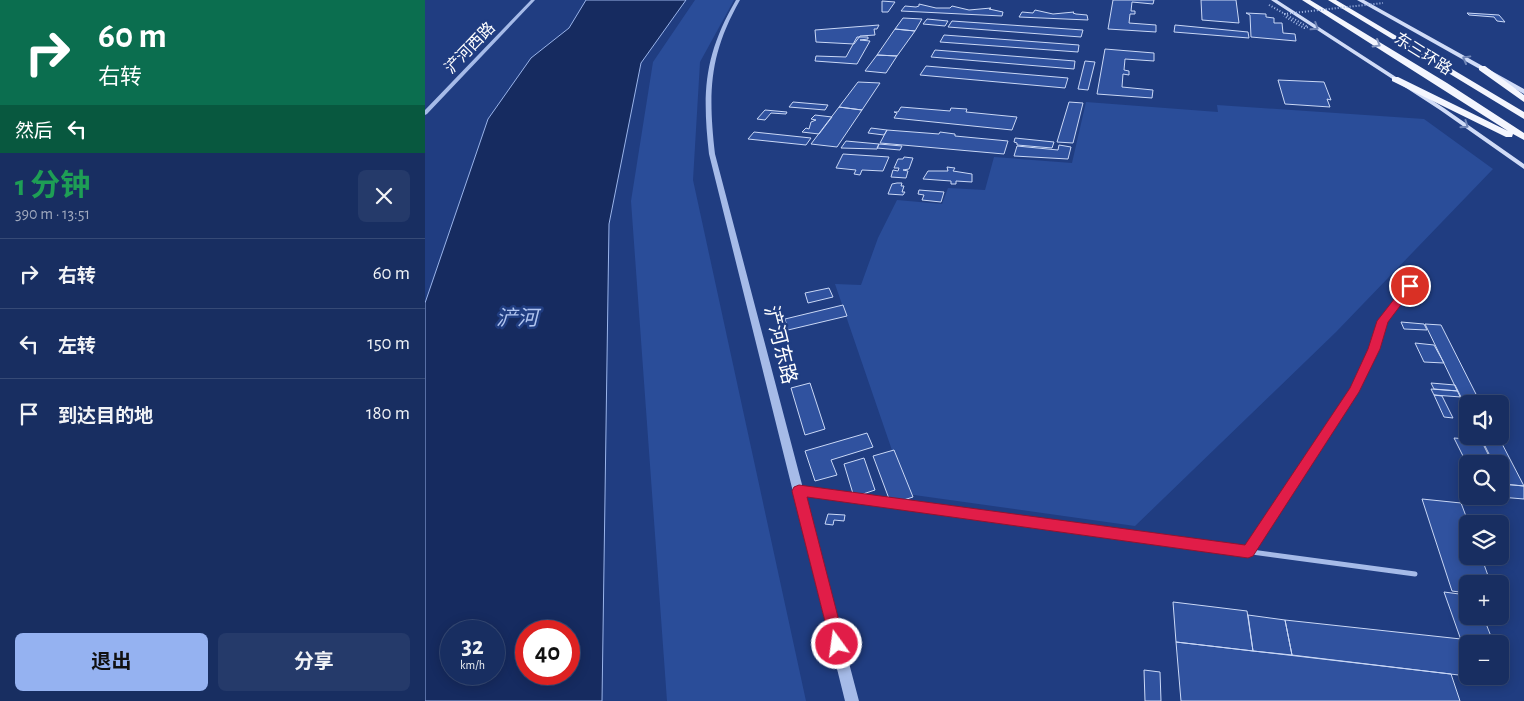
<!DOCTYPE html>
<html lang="zh">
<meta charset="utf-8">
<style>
:root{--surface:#182e61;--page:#253a6a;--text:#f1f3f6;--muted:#9fa8bd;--line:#364a76;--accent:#95b2f1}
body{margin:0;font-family:"Alegreya Sans","Noto Sans SC",sans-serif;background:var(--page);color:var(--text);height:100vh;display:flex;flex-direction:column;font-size:19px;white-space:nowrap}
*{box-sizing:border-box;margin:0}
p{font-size:16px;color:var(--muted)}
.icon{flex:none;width:28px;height:28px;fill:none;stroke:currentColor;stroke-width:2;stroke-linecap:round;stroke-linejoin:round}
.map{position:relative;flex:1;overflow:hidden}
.panel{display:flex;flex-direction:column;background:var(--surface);width:425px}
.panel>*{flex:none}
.banner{background:#0b6e4f;color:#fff;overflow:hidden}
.buttons{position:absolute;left:1034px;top:395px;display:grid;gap:10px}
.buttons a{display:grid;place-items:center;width:50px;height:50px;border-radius:8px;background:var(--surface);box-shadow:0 2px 12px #0003,0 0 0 1px var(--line);font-size:25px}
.speed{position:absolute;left:15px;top:620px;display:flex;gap:10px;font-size:25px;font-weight:700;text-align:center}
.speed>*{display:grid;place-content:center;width:65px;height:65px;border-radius:50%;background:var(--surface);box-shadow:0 2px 12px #0003,0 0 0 1px var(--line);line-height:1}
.speed small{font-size:12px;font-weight:400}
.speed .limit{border:8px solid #d22;background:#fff;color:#111}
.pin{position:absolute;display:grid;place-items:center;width:42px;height:42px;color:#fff;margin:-21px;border:2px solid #fff;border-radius:50%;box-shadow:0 1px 5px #0007}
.me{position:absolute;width:55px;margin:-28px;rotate:346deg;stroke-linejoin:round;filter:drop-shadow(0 0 4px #0008)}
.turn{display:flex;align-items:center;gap:18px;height:105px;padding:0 15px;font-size:22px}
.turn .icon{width:65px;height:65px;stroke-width:2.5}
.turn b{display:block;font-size:35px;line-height:42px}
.then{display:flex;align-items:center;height:48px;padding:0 15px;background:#0003;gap:10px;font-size:19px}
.round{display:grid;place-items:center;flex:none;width:52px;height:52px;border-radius:8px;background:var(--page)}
.headline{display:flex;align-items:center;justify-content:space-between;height:85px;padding:0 15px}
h1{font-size:30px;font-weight:700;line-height:38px;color:#1e9e55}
.cta{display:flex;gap:10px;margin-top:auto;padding:10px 15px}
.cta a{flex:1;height:58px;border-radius:8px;background:var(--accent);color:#111;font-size:20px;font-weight:700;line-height:58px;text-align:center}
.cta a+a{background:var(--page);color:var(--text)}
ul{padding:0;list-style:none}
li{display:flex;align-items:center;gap:15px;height:70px;padding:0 15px;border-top:1px solid var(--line)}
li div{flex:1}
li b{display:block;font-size:19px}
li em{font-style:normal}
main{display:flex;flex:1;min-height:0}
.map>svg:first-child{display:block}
</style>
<main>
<section class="panel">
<div class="banner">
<div class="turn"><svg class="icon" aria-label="right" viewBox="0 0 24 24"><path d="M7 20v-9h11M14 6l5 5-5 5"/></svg><div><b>60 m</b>右转</div></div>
<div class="then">然后<svg class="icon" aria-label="left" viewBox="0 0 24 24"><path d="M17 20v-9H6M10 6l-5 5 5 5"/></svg></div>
</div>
<div class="headline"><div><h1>1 分钟</h1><p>390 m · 13:51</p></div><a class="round"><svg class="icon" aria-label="close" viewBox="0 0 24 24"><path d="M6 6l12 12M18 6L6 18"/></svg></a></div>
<ul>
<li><svg class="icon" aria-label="right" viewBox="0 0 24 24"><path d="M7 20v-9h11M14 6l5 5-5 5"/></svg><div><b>右转</b></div><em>60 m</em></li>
<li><svg class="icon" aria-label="left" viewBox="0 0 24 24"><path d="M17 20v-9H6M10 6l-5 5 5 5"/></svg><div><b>左转</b></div><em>150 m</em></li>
<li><svg class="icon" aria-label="arrive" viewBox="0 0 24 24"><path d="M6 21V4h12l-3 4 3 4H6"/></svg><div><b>到达目的地</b></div><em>180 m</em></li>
</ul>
<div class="cta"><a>退出</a><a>分享</a></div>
</section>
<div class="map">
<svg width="1099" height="701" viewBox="0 0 1099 701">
<rect width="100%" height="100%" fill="#203d81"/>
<!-- green -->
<path fill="#2a4d99" d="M270 0H309L275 62 268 180 381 701H242L206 201 228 62Z
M661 102 793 112 792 105 999 119 1068 169 911 332 710 526 482 494 410 284 436 285 453 238 472 200 517 204 523 188 560 190 569 157 647 163Z"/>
<!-- water -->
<path fill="#162b60" stroke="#9ab4ea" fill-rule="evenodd" d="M161 0H261L216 63 184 224 177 701H0V303L63 119 106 58 144 28ZM26 631H69V674H26ZM101 631H144V674H101Z"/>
<!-- building -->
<path fill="#30529f" stroke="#cad8f6" d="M688 0H729L728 4 707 2 706 11H710V14H705L704 23 731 25V32L683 29Z
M776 0H811L814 23 777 20Z
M457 1 470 2 463 12H457Z
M494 4 511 8H525L527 6 544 10 566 8 564 9 578 12 577 16 476 11 480 6 491 7 494 6Z
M610 10 628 14 649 12 648 13 651 14 662 15 663 20 594 17 597 12 608 13Z
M821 13 841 14V17L849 18V23H857L858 33 870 34 871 41 826 37 825 15Z
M1042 13 1074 15 1080 22 1072 21 1069 17 1044 15Z
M478 18 497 19 490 31 470 29Z
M502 19 523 21 520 26 498 24Z
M527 21 658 30 656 37 523 27Z
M454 25 452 29H449L450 35 435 36 429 44 391 42 390 30Z
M750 25 823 32 824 38 749 32Z
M470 29 490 31 472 56 452 55Z
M519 35 654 45 653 52 515 42Z
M432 37H443V39L435 40 445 41 432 64 390 61 391 56 421 57Z
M680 49 729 53V61L700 59 699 70 704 71V75L698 74 697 87 728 90 727 98 672 94Z
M510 50 650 61 649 69 506 57Z
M452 55 472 56 461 73 440 71Z
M660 61 670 62 663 90 653 89Z
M501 66 643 78 640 88 495 75Z
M853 80 899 82 906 100 902 99 905 107 860 104Z
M433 82 455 83 437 110 414 107Z
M368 102 403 105 400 110 364 107Z
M644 102 658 103 648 143 632 142Z
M414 107 437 110 412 147 386 144Z
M476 107 525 111 526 108 542 109 541 112 592 117 587 130 469 118 472 113 469 112H473Z
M340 110 362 112 361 114 346 113 340 120 332 119Z
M390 115 407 117 394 134 377 132 381 128 384 129 386 122 391 120 386 119Z
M446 128 462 130 459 135 443 133Z
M462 130 514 134 515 132 530 134V136L583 141 579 154 455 143Z
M329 132 386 138 381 145 323 139Z
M590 138 629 142 627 148 592 145V143L589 142Z
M421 141 454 144 452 149 416 148Z
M454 144 477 146 475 150 452 148Z
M634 145 646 147 643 159 589 156 592 146 633 150Z
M418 154 464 157 458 171 437 170 435 175 429 174 431 170 411 168Z
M479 157 488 158 484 169 478 170 483 171 481 178 466 177 468 170 473 171 474 168H469L473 159H478Z
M522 167 530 168 528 171 547 174V182L531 181V184H526V181L498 179 503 171H523Z
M472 183H477L476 186H479L477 192H480L478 195 463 194 467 184Z
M494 190 519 192 516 202 497 200 499 195 493 194Z
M404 288 408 297 383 303 380 293Z
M418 305 422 316 363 330 360 319Z
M976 322 999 324 1002 330 979 329Z
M1000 324 1016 325 1056 404H1042V411Z
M990 343 1009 345 1019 363 999 362Z
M385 383 400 429 380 435 366 388Z
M1006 383 1030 385 1033 391 1009 389Z
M1006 389 1033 391 1036 397 1009 395Z
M1009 395 1017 396 1028 418 1019 417Z
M442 433 448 447 406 460 412 475 390 481 380 451Z
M1055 436H1073L1099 486 1079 484 1075 476V464H1069Z
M1029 438 1056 440 1065 458 1048 457 1051 463 1041 462Z
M469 450 488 497 466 504 448 456Z
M439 458 450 490 429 497 419 464Z
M1075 484 1099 486V499L1075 497Z
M997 499 1036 503 1044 524 1042 556H1056L1066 584H1042V593L1027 591Z
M403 514 420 515 419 521 409 520 408 525 400 524Z
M1019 592 1042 595V616H1058L1069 644H1042V657Z
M748 602 822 611 828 651 751 642Z
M823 615 860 620 867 655 828 651Z
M860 620 1036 639 1042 657V676L867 655Z
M751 642 1026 674 1035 701H756Z
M1075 659 1082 677 1075 676Z
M719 670 735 672 736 701H720Z"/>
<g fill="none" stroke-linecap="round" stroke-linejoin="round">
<!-- service-far1 -->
<path stroke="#a6bbe8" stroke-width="4" d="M889 451 930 389 949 349 958 321 985 286"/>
<!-- service -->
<path stroke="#a6bbe8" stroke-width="5" d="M376 491 990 574
M823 551 890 449"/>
<!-- tertiary -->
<path fill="#a6bbe8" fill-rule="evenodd" d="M106 0H110L2 114 0 115V110Z
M311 0H315C284 55 283 92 290 154L434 701H420L284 154C277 92 279 55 311 0Z"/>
<!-- secondary -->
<path fill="#d1dcf7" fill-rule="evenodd" d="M846 0H852L1019 108 1099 164V169L1015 110Z
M932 0H939L1099 89V94Z"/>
<!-- trunk -->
<path fill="#f4f6fe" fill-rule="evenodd" d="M877 0H885L1022 83 1099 133V140L1088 134 1087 137H1081L967 81V77H973L1083 131Z
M903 0H911L1099 112V119Z
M1054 66H1060L1099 95V102L1054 70Z"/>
<!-- path-bridge -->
<path stroke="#a6bbe8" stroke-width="2" stroke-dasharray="1 2" stroke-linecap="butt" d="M844 5 883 27 879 28 859 16
M859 14 958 3"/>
</g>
<!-- one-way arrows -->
<defs><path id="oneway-chevron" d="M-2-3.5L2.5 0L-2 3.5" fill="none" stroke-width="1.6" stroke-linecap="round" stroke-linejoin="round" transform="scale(1.25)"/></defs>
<g stroke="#7085b6">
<use href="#oneway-chevron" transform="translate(890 27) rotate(33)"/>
<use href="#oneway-chevron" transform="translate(1041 59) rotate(-151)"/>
<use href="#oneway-chevron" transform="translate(1040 125) rotate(35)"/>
</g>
<use stroke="#8a9ac0" href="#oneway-chevron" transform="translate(952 44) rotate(31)"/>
<!-- route -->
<path fill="#e11d48" stroke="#92132f" d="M985 283 990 286 963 322 955 349 934 392 828 556 823 558 382 497 420 644 418 649 412 651 407 649 367 491 369 487 374 485 820 545 925 388 943 349 952 321 981 284Z"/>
<g text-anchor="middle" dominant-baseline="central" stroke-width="5" stroke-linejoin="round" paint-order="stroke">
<!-- far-street labels -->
<g font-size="16" fill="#fff" stroke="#203d81">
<text transform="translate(45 48) rotate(-46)">浐河西路</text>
<text transform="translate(998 54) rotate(32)">东三环路</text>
</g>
<!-- street labels -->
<g font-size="20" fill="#fff" stroke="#203d81">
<text transform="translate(355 345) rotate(76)">浐河东路</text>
</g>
<!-- water labels -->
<g font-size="21" font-style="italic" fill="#b1c5f0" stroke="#203d81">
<text x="92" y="318">浐河</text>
</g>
</g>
</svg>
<div class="buttons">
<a><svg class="icon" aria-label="sound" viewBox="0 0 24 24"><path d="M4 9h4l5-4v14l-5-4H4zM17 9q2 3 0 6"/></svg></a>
<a><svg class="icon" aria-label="search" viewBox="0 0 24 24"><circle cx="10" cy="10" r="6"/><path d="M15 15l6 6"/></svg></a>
<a><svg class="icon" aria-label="layers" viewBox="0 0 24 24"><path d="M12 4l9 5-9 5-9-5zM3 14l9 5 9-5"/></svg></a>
<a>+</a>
<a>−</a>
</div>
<div class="speed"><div>32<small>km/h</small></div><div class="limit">40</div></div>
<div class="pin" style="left:985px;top:286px;background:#d93025"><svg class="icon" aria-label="arrive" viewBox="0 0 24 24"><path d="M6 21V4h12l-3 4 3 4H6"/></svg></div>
<svg class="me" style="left:412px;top:644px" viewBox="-20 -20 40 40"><circle r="17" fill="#e11d48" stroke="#fff" stroke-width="3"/><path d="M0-11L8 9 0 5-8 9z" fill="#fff"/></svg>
</div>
</main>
